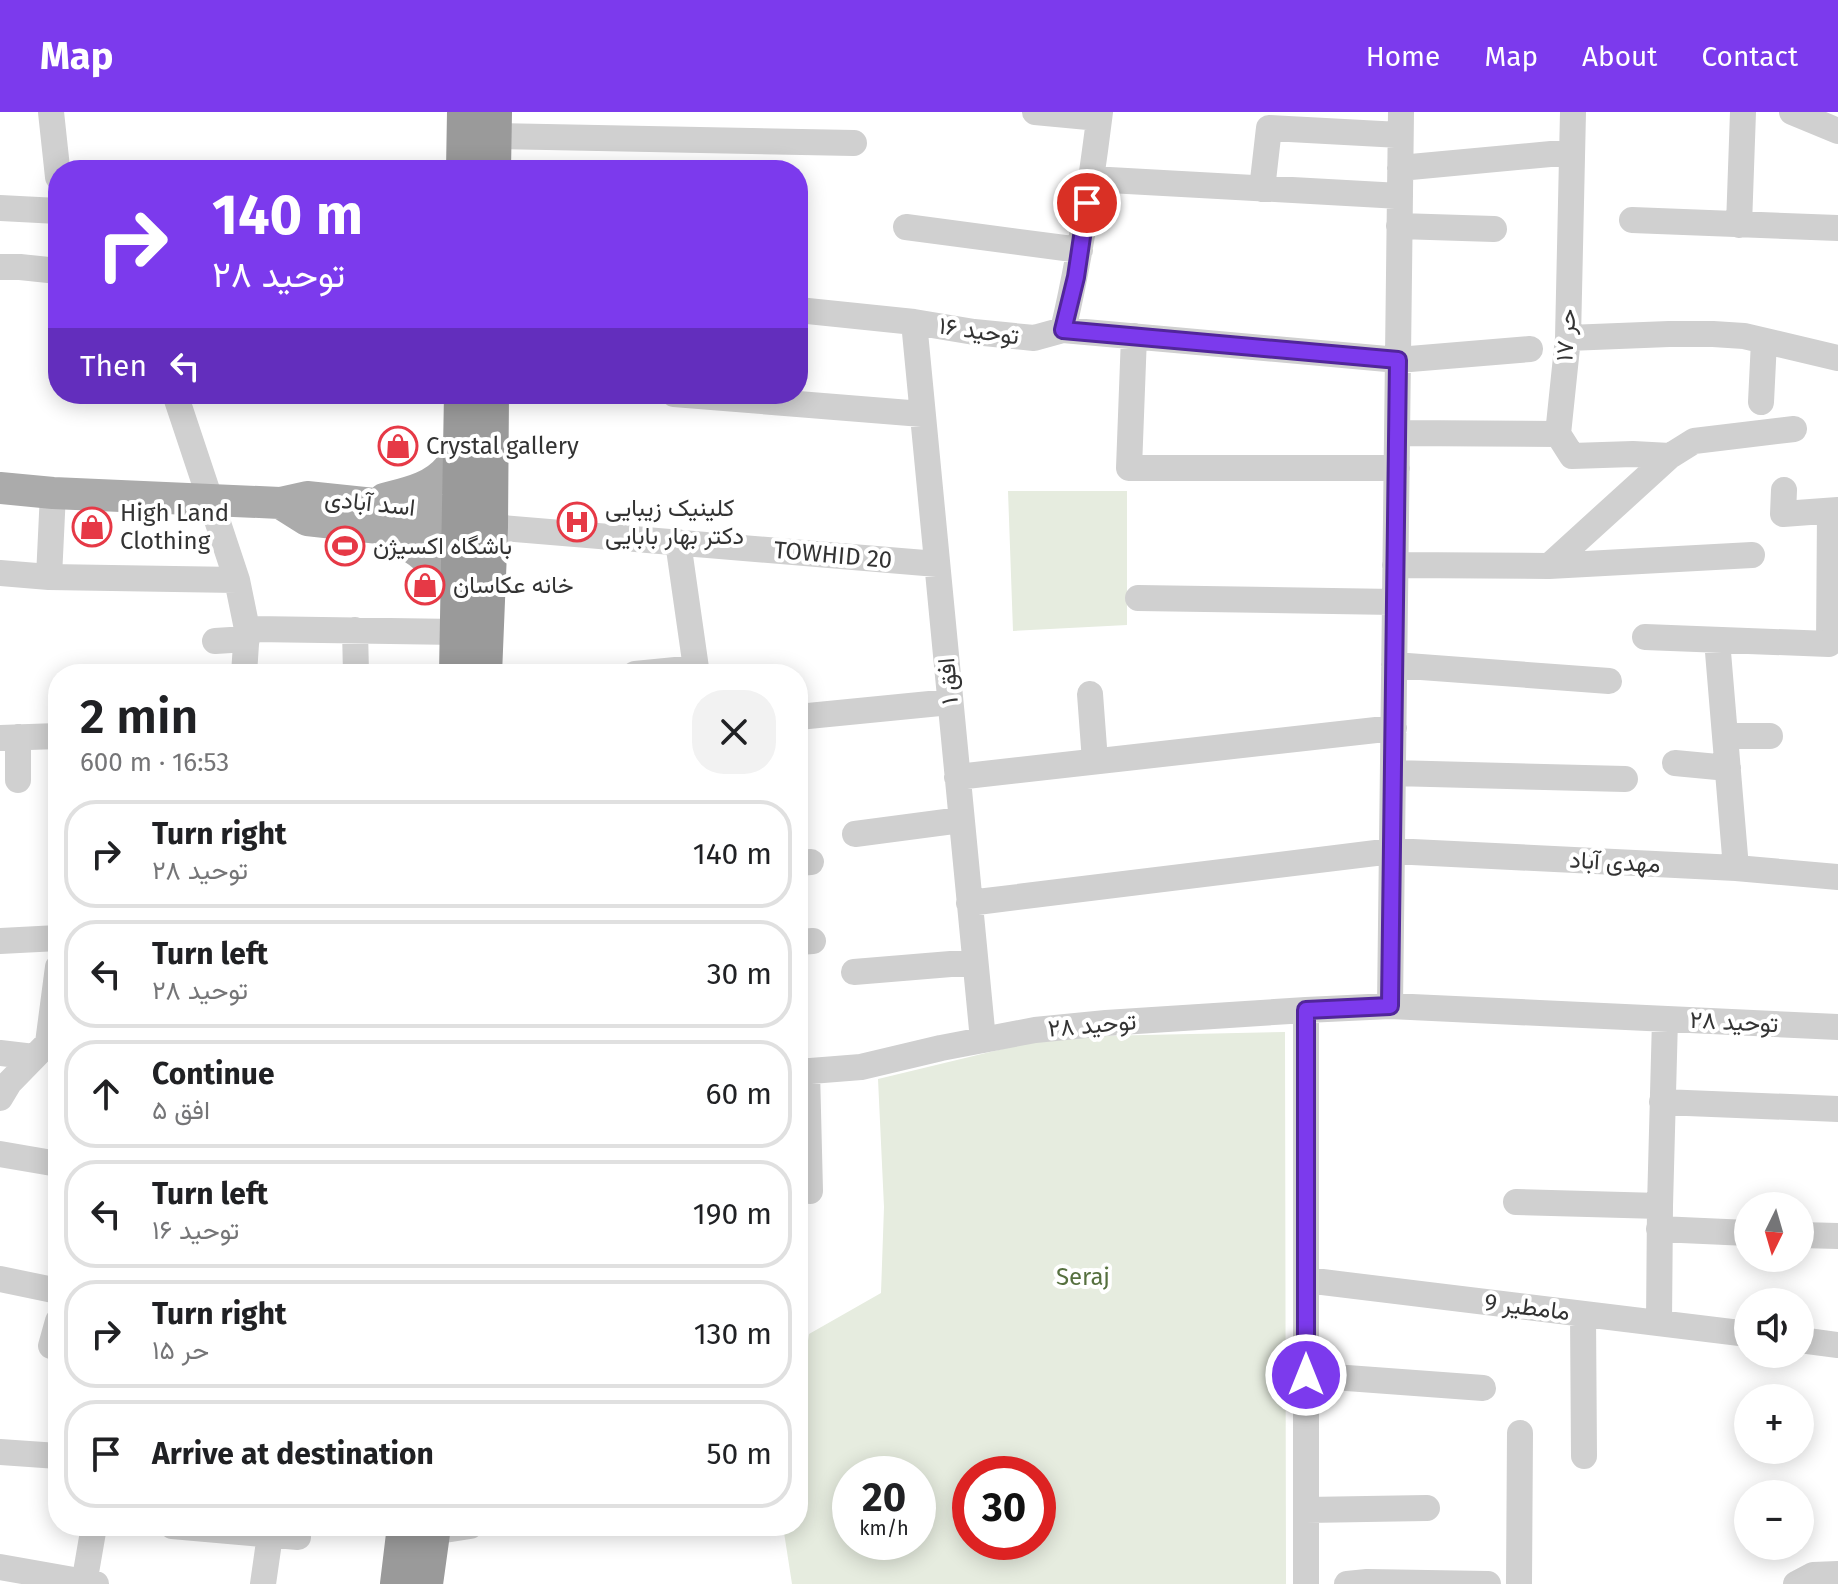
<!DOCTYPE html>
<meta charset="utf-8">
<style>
:root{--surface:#fff;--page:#f2f2f2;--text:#202124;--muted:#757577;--line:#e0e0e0;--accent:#7c3aed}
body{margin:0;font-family:"Fira Sans",Vazirmatn,sans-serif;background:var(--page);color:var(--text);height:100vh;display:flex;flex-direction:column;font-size:30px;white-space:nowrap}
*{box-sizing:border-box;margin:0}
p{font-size:26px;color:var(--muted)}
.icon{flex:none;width:44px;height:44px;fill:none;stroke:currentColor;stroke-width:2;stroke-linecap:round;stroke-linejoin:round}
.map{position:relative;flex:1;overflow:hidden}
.side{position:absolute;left:48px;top:552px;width:760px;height:872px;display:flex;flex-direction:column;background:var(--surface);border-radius:32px;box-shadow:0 4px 20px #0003}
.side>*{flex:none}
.banner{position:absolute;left:48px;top:48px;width:760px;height:244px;border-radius:32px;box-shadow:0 4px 20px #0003;background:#7c3aed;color:#fff;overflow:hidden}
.needle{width:52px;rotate:185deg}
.controls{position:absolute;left:1734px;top:1080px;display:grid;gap:16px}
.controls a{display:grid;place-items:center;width:80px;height:80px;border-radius:50%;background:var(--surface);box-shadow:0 4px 20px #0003;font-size:40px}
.speed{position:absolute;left:832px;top:1344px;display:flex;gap:16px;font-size:40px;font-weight:700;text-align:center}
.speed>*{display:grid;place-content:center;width:104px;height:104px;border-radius:50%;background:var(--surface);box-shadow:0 4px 20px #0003;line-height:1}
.speed small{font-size:20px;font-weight:400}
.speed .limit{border:12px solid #d22;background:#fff;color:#111}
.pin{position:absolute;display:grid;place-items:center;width:68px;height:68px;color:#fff;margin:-34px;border:4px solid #fff;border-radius:50%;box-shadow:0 2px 8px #0007}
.me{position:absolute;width:88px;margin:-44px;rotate:0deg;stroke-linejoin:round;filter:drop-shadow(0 0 6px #0008)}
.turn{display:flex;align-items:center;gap:28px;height:168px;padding:0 32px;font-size:36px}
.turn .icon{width:104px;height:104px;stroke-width:2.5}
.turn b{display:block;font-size:56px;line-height:68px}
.then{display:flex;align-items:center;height:76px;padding:0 32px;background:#0003;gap:16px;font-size:30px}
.round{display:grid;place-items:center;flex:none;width:84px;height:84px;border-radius:32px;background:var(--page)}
.overview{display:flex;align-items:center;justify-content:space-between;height:136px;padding:0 32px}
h1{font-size:48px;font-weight:600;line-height:60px}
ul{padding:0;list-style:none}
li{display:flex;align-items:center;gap:24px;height:108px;margin:0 16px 12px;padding:0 16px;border:4px solid var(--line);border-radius:32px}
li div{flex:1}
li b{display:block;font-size:30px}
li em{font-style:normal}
header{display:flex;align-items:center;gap:48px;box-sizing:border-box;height:112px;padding:0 40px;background:var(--accent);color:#fff}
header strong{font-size:38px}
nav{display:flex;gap:44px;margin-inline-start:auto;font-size:28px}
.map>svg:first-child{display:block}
</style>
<header>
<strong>Map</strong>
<nav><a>Home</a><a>Map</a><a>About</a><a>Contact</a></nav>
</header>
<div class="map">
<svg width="1838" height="1472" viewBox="0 0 1838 1472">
<rect width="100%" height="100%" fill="#fff"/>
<!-- green -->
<path fill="#e6ecdf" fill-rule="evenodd" d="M1008 379H1127V513L1013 519Z
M1285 920 1286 1472H792L783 1414H798V1296L809 1222 881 1181 884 1095 878 967 1052 925ZM850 1362H918V1430H850ZM970 1362H1038V1430H970Z"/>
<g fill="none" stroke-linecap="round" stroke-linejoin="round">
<!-- minor -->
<path stroke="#d0d0d0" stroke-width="26" d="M51 0 58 65
M1035 0 1099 6
M1573 0 1568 226 1558 322 1572 344 1633 342 1670 344
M1792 0 1838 19
M493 24 854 31
M1400 56 1572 40
M1091 67 1400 84
M1262 77 1269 16 1400 23
M0 96 58 99
M1632 108 1838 116
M1739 113 1743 0
M1399 114 1494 117
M906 115 1080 138
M0 155H20L58 159
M798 198 914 210 974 220 1034 226 1063 218 1398 248 1530 237
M914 210 983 928
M1063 218C1080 146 1091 73 1100 0
M1134 224 1129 356H1397
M1568 226 1669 222H1713L1744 224 1838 246
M175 282 237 468 247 517 244 562
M674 282 922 302
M1761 290 1764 229
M1397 321 1558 322
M1784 378 1783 402 1838 398
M490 415 937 452
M678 430 696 556
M1395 453 1549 454 1752 443
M1549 454 1670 344 1694 329 1794 317
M0 461 49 465 237 468
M49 465 53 381
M1138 486 1395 490
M247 517 458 520
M355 518 356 562
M1645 525 1829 532 1830 399
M1717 528 1736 756
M215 529 247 527
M1394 553 1609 569
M635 562 696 556 697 562
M1090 582 1095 649
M798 605 950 590
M1725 624H1770
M18 625V668
M0 626 58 624
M1675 651 1728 656
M1393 661 1625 667
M957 665 1394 616
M855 722 961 708
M798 751 811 750
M969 791 1392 739 1736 756 1838 765
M0 829 58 826
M798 830 813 829
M854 860 975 850
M1390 894 1401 0
M1306 898V1472
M0 941 34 945
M807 959 810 1079
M798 960 861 955 941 936 1035 918 1106 911 1306 898 1390 894 1838 915
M0 986 9 971 48 931 58 855
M1662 990 1838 997
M0 1042 58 1052
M1516 1090 1660 1094
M1659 1117 1748 1121
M1800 1123 1838 1124
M0 1167 58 1179
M1306 1168 1748 1222
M1583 1202 1584 1344
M1659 1211 1660 1094 1665 907
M1800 1228 1838 1233
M51 1234 58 1209
M1306 1263 1483 1276
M0 1340 58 1344
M1306 1398 1427 1396
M172 1414 298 1425
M432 1420 470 1414
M0 1455 96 1472
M84 1472 94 1414
M263 1472 270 1423
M1347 1472 1367 1470 1488 1472
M1519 1472 1520 1321
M1796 1472 1813 1463 1838 1462"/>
<!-- major -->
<path stroke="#ababab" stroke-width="32" d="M0 376 53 381 280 391 307 385 460 401 481 410
M384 387C407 381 433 376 449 356 454 349 457 340 461 332
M280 391 307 408 460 425 482 418
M387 423C424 438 436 454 459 484"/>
<!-- highway -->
<path stroke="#9a9a9a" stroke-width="36" d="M464 58 465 0
M493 58 494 0
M457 562 462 282
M484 562 490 415 491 282
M398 1472 405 1414
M425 1472 433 1414"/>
</g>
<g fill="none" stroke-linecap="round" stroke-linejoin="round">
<defs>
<path id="route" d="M1087 91 1076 165 1063 218 1398 248 1390 894 1306 898V1263"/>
</defs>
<!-- route casing -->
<use href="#route" stroke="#51269a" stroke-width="20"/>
<!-- route -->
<use href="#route" stroke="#7c3aed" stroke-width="14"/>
</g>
<!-- icons -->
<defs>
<symbol id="shop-ring" viewBox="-11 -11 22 22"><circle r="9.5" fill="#fff" stroke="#e63946" stroke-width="1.5"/><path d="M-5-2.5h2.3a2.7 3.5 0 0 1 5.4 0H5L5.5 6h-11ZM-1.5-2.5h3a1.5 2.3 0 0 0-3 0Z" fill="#e63946"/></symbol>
<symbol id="hospital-ring" viewBox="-11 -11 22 22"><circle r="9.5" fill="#fff" stroke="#e63946" stroke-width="1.5"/><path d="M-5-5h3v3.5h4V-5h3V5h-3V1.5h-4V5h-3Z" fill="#e63946"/></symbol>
<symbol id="stadium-ring" viewBox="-11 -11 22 22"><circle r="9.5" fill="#fff" stroke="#e63946" stroke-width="1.5"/><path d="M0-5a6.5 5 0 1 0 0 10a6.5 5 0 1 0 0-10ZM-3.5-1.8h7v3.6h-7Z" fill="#e63946"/></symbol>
</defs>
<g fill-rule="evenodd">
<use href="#shop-ring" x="376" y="312" width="44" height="44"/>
<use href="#hospital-ring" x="555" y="388" width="44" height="44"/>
<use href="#shop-ring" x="70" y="393" width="44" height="44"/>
<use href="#stadium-ring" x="323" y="412" width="44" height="44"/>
<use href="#shop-ring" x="403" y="451" width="44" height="44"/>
</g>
<g text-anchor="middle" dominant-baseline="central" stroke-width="8" stroke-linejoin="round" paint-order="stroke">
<!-- street labels -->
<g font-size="24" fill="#333" stroke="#fff">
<text transform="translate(979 219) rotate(8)">توحید ۱۶</text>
<text transform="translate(1566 223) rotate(-86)">حر ۱۷</text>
<text transform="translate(370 391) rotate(6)">اسد آبادی</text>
<text transform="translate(833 443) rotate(5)">TOWHID 20</text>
<text transform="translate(948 569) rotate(-95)">افق ۱</text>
<text transform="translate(1615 750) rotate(3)">مهدی آباد</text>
<text transform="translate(1734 910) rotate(3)">توحید ۲۸</text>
<text transform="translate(1092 913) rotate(-5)">توحید ۲۸</text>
<text transform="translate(1527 1195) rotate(7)">مامطیر 9</text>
</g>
<!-- poi labels -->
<g font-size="24" fill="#333" stroke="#fff" text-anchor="start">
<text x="426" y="334">Crystal gallery</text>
<text x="605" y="396">کلینیک زیبایی<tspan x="605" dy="28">دکتر بهار بابایی</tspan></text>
<text x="120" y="401">High Land<tspan x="120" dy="28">Clothing</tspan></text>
<text x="373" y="434">باشگاه اکسیژن</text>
<text x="453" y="473">خانه عکاسان</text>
</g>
<!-- park labels -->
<g font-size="24" fill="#56703f" stroke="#fff">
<text x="1083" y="1165">Seraj</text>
</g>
</g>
</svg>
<div class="controls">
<a><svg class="needle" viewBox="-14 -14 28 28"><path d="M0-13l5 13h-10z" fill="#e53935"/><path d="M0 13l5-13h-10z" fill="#757577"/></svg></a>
<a><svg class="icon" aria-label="sound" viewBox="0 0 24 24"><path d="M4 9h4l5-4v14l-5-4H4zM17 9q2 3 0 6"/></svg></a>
<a>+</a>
<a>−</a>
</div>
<div class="speed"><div>20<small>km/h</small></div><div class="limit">30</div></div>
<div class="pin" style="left:1087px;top:91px;background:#d93025"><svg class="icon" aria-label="arrive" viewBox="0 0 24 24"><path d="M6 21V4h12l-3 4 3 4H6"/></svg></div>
<svg class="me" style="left:1306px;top:1263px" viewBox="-20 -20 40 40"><circle r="17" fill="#7c3aed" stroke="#fff" stroke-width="3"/><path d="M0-11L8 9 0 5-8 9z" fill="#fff"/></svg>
<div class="banner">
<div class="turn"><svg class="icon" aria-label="right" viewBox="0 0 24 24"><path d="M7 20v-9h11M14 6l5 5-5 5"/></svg><div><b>140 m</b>توحید ۲۸</div></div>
<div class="then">Then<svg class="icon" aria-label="left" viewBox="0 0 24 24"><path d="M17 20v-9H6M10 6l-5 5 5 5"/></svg></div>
</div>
<section class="side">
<div class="overview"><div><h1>2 min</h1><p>600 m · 16:53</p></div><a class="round"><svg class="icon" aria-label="close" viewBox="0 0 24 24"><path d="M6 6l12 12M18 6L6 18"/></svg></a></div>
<ul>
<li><svg class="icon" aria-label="right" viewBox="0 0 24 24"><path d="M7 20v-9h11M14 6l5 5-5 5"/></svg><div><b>Turn right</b><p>توحید ۲۸</p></div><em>140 m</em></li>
<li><svg class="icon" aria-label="left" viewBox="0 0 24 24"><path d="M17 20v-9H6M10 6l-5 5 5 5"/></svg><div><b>Turn left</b><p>توحید ۲۸</p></div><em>30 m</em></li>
<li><svg class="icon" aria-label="ahead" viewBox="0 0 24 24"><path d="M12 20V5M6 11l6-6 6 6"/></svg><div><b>Continue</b><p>افق ۵</p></div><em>60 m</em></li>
<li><svg class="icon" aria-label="left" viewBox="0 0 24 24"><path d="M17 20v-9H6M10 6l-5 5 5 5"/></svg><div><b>Turn left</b><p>توحید ۱۶</p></div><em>190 m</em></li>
<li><svg class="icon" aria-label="right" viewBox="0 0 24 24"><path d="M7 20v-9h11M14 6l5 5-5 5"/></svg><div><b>Turn right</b><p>حر ۱۵</p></div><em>130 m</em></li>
<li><svg class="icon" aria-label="arrive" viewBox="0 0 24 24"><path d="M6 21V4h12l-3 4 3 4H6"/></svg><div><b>Arrive at destination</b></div><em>50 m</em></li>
</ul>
</section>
</div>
